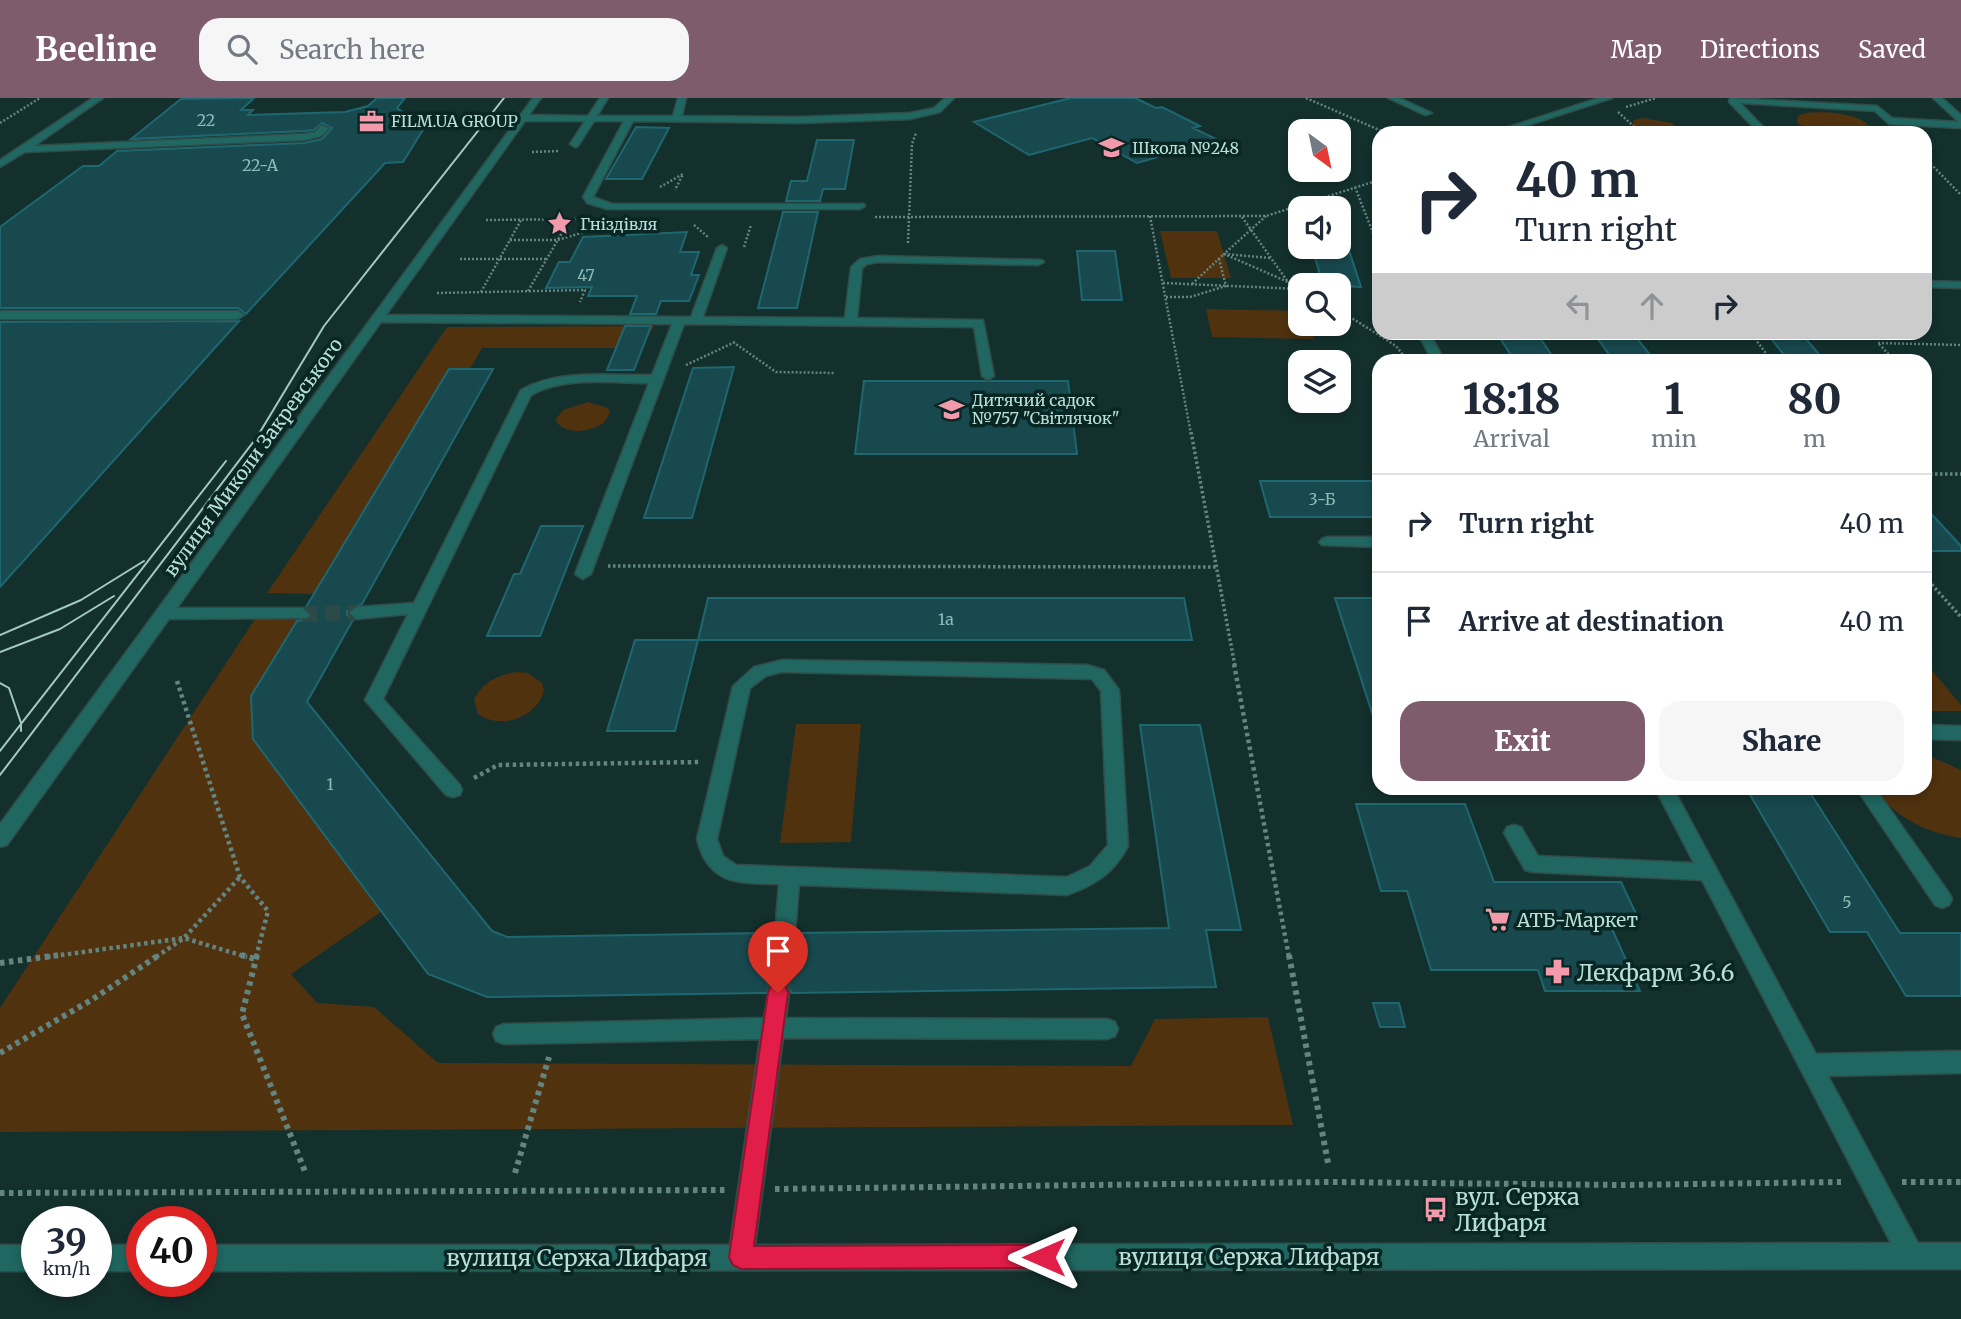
<!DOCTYPE html>
<meta charset="utf-8">
<style>
:root{--surface:#fff;--page:#f6f6f7;--text:#1f2937;--muted:#747a83;--line:#e0e1e3;--accent:#7e5c6c}
body{margin:0;font-family:Merriweather,serif;background:var(--page);color:var(--text);height:100vh;display:flex;flex-direction:column;font-size:26px;white-space:nowrap}
*{box-sizing:border-box;margin:0}
p{font-size:23px;color:var(--muted)}
.icon{flex:none;width:38px;height:38px;fill:none;stroke:currentColor;stroke-width:2;stroke-linecap:round;stroke-linejoin:round}
.map{position:relative;flex:1;overflow:hidden}
.sheet{position:absolute;left:1372px;top:256px;width:560px;height:441px;display:flex;flex-direction:column;background:var(--surface);border-radius:21px;box-shadow:0 4px 10px #0003}
.sheet>*{flex:none}
.top-card{position:absolute;left:1372px;top:28px;width:560px;height:214px;border-radius:21px;box-shadow:0 4px 10px #0003;background:#fff;color:var(--text);overflow:hidden}
.needle{width:46px;rotate:147deg}
.tools{position:absolute;left:1288px;top:21px;display:grid;gap:14px}
.tools a{display:grid;place-items:center;width:63px;height:63px;border-radius:14px;background:var(--surface);box-shadow:0 4px 10px #0003;font-size:35px}
.speed{position:absolute;left:21px;top:1108px;display:flex;gap:14px;font-size:35px;font-weight:700;text-align:center}
.speed>*{display:grid;place-content:center;width:91px;height:91px;border-radius:50%;background:var(--surface);box-shadow:0 4px 10px #0003;line-height:1}
.speed small{font-size:18px;font-weight:400}
.speed .limit{border:10px solid #d22;background:#fff;color:#111}
.pin{position:absolute;display:grid;place-items:center;width:60px;height:60px;color:#fff;margin:-72px -30px;border-radius:50% 50% 50% 0;rotate:-45deg;box-shadow:0 0 7px #0007}
.pin .icon{rotate:45deg}
.me{position:absolute;width:77px;margin:-38px;rotate:270deg;stroke-linejoin:round;filter:drop-shadow(0 0 5px #0008)}
.turn{display:flex;align-items:center;gap:24px;height:147px;padding:0 28px;font-size:32px}
.turn .icon{width:91px;height:91px;stroke-width:2.5}
.turn b{display:block;font-size:49px;line-height:60px}
.lanes{display:flex;align-items:center;height:66px;padding:0 28px;background:#0003;justify-content:center;gap:35px;direction:ltr}
.lanes .off{opacity:.35}
.eta{display:flex;justify-content:space-evenly;align-items:center;height:119px;text-align:center}
.eta b{font-size:42px;font-weight:800;line-height:49px}
.primary-button{display:flex;gap:14px;margin-top:auto;padding:14px 28px}
.primary-button a{flex:1;height:80px;border-radius:21px;background:var(--accent);color:#fff;font-size:28px;font-weight:800;line-height:80px;text-align:center}
.primary-button a+a{background:var(--page);color:var(--text)}
ul{padding:0;list-style:none}
li{display:flex;align-items:center;gap:21px;height:98px;padding:0 28px;border-top:2px solid var(--line)}
li div{flex:1}
li b{display:block;font-size:26px}
li em{font-style:normal}
header{display:flex;align-items:center;gap:42px;box-sizing:border-box;height:98px;padding:0 35px;background:var(--accent);color:#fff}
header strong{font-size:33px}
nav{display:flex;gap:38px;margin-inline-start:auto;font-size:24px}
.search{width:490px;height:63px;background:var(--page);display:flex;align-items:center;gap:18px;box-sizing:border-box;padding:0 24px;border-radius:21px;color:var(--muted);font-size:26px}
.map>svg:first-child{display:block}
</style>
<header>
<strong>Beeline</strong>
<div class="search"><svg class="icon" aria-label="search" viewBox="0 0 24 24"><circle cx="10" cy="10" r="6"/><path d="M15 15l6 6"/></svg>Search here</div>
<nav><a>Map</a><a>Directions</a><a>Saved</a></nav>
</header>
<div class="map">
<svg width="1961" height="1221" viewBox="0 0 1961 1221">
<rect width="100%" height="100%" fill="#13302d"/>
<!-- green -->
<path fill="#50320f" d="M1805 15C1824 13 1866 14 1874 35H1816L1797 25 1798 18Z
M1643 20 1672 25 1678 33 1650 35 1632 27 1634 22Z
M1160 133H1217L1231 180H1171Z
M1206 211 1300 213V226H1310L1314 241 1212 239Z
M654 228 642 250H482L470 271H449L313 496 267 495 447 229Z
M588 304 608 310 610 315 604 325C590 333 570 338 557 325L556 321 563 312Z
M299 520 251 598 253 641 381 814 291 876 317 905 374 909 438 965 1131 968 1155 921 1268 919 1293 1027 0 1034V910L255 521Z
M1925 564 1961 607V613H1925Z
M517 574 528 575 542 585 544 592C537 620 501 632 478 616L474 602C482 584 498 577 517 574Z
M796 626H861L851 744 780 745Z
M1925 656 1961 672V740C1927 735 1894 719 1874 690H1925Z"/>
<!-- building -->
<path fill="#18494f" stroke="#1f6770" stroke-width="2" d="M254 0 241 12H253L248 17 345 14 368 8 377 0H405L397 10 424 30 403 64 385 65 246 216 238 210H0V129L83 68H99L117 53 304 45 322 41 332 30 322 25 314 32 304 33 131 41 181 1Z
M1071 0H1135L1156 10 1162 9 1200 28 1193 30 1218 42 1137 65 1092 40 1029 57 974 24Z
M636 29 669 30 642 81H606Z
M817 42H854L845 91H823L820 103H786L791 83H807Z
M783 114H818L797 210H758Z
M687 134 680 154H699L691 177H699L689 203H661L656 216H630L637 198H588L592 189 546 190 559 164H570L583 139Z
M1312 149H1348L1361 189 1323 187Z
M1077 153H1115L1122 202H1082Z
M239 223 0 489V224Z
M625 228H651L634 272H607Z
M1496 234H1536L1555 262H1514Z
M1593 234H1632L1654 262H1613Z
M1766 234H1800L1824 262H1788Z
M734 269 692 420H644L693 270Z
M449 271H493L362 506 347 513V517L353 522 307 604 492 833 507 839 772 835 777 843 786 846 794 842 798 835 1169 830 1140 627H1200L1241 832H1206L1216 889 792 895 787 886 777 883 769 886 766 895 487 899 428 876 253 641 251 598 297 523 310 521 313 515 306 509Z
M864 283H1068L1077 356H855Z
M1260 383H1379V419H1270Z
M1925 409 1961 448V453H1925Z
M541 428H583L540 538H487L514 476H520Z
M708 500H1184L1192 542H698Z
M1335 500H1379V620L1374 621Z
M635 542H698L675 633H607Z
M1746 690H1807L1900 835H1961V898H1906L1867 834H1830Z
M1356 706H1465L1494 784H1621L1639 822H1608L1640 893H1545L1538 872H1431L1407 793H1381Z
M1373 905H1399L1405 929H1380Z"/>
<g fill="none" stroke-linecap="round" stroke-linejoin="round">
<!-- minor-tunnel-far2 -->
<path stroke="#2c4a47" stroke-width="15" stroke-dasharray="15 8" stroke-linecap="butt" d="M302 516 357 515"/>
<!-- minor-tunnel-far1 -->
<path stroke="#2c4a47" stroke-width="19" stroke-dasharray="19 10" stroke-linecap="butt" d="M782 859 785 835"/>
<!-- minor-tunnel -->
<path stroke="#2c4a47" stroke-width="24" stroke-dasharray="24 11" stroke-linecap="butt" d="M778 895 782 857"/>
<defs>
<path id="minor" d="M93 0H103L34 48 304 36 315 34 321 28 329 30 321 38 304 42 25 54 0 69V62Z
M533 0H541L529 17 588 18 600 0H608L597 18H673L678 0H686L682 18 800 19 910 15 934 10 945 0H954L940 14 910 21 800 25 633 23 593 99 612 106H864L865 108 860 111H607L587 105 583 99 624 23H594L578 48 575 49 570 46 585 23H525L386 217 691 219 717 150 722 147 727 150 703 219 845 220 851 169 860 161 878 158 1042 162 1044 164 1038 167 878 164 867 166 862 170 857 220 983 222 994 278 988 282 982 278 974 229 684 226 591 476 583 481 575 476 649 285C612 285 565 278 531 297L383 601 460 687 462 692 460 697 453 699 446 697 365 602 408 516 357 521 349 515 357 509 414 505 521 292C559 270 610 278 652 277L672 226 381 224 177 510H302L310 516 308 520 169 521 7 747 0 749V726Z
M1388 0H1399L1432 15 1425 17Z
M1599 0H1612L1504 35H1490Z
M1730 0 1877 8 1892 20 1959 24 1933 0H1942L1961 17V30L1889 26 1875 13 1740 5 1769 35H1759L1729 4Z
M1925 183 1961 184V190L1925 189Z
M0 213H238L244 217 238 221H0Z
M1417 234H1429L1444 262H1432Z
M1327 439H1379V449L1322 447 1319 444 1322 441Z
M782 562 1087 567 1104 572 1119 592 1128 748C1114 775 1095 787 1067 797L799 787 795 835 792 841 785 844 778 841 775 835 779 786C740 785 708 788 697 741L733 588 754 569ZM782 574 1092 581 1101 593 1108 747 1090 768 1067 779 736 767 723 758 717 741 750 590 766 578Z
M1925 627 1961 628V642L1925 641Z
M1655 690H1673L1816 956 1961 953V975L1828 978 1918 1145H1961V1171L201 1173V1147H730L760 941 504 946 496 943 493 936 496 929 504 926 764 920 770 888 778 885 786 888 789 895 786 920 1107 921 1115 924 1118 931 1115 938 1107 941 783 940 755 1147 1891 1145 1702 782 1532 774 1525 772 1504 735 1507 729 1514 727 1521 729 1538 758 1694 765Z
M1856 690H1875L1949 795 1952 801 1949 807 1942 810 1935 807Z
M0 1147H37V1173H0Z
M96 1147H142V1173H96Z"/>
</defs>
<!-- minor casing -->
<use href="#minor" stroke="#304c48" stroke-width="3"/>
<!-- path-far3 -->
<path stroke="#628581" stroke-width="2.5" stroke-dasharray="2 2" stroke-linecap="butt" d="M1306 0 1386 35
M1626 9 1656 0
M1618 14 1641 35
M0 25 40 0
M532 54 559 53
M1925 60 1961 97
M660 89 683 76 675 92
M1355 89 1379 150
M1150 118 1191 336
M1266 118 1224 156 1288 184
M875 119 1266 118 1379 82
M1242 119 1288 184 1300 189
M486 122 583 121
M694 127 708 139
M510 142H558L597 130H612
M908 145 912 46 916 35
M744 149 751 127
M460 161H547
M1163 185 1300 191
M1192 186 1224 156 1271 160
M528 193 570 121
M481 194 521 122
M437 195 585 192 580 204
M1166 199H1190L1226 188 1219 161
M1339 212 1396 248 1407 262
M1750 234 1771 262
M733 244 776 274 834 275
M1878 245 1961 247
M1879 246 1894 262
M1745 258 1768 259
M686 267 735 244"/>
<!-- path-far2 -->
<path stroke="#628581" stroke-width="3.5" stroke-dasharray="2.5 2.5" stroke-linecap="butt" d="M1191 334 1235 568
M1925 376H1961
M608 468 1216 469
M1925 479 1961 519"/>
<!-- path-far1 -->
<path stroke="#628581" stroke-width="4.5" stroke-dasharray="3.5 3.5" stroke-linecap="butt" d="M1234 566 1289 859
M177 583 240 779 268 813 256 859
M474 680 498 667 700 664
M47 859 184 840 247 859
M156 859 184 840 240 779"/>
<!-- path -->
<path stroke="#628581" stroke-width="6" stroke-dasharray="4.5 4.5" stroke-linecap="butt" d="M241 857 255 861
M257 857 242 916 306 1076
M1289 857 1328 1065
M0 865 60 857
M0 955 93 901 159 857
M515 1075 549 959
M1902 1084H1961
M775 1091 1330 1084 1623 1087 1841 1084
M0 1095 725 1092"/>
<!-- minor -->
<use href="#minor" fill="#1f6760" fill-rule="evenodd"/>
<!-- tram -->
<path stroke="#a2cac5" stroke-width="2" d="M0 537 81 502 144 463
M0 554 60 531 114 498
M0 585 9 590 21 625V633
M0 653 226 363
M0 677 257 339 324 228 504 0"/>
</g>
<!-- route -->
<path fill="#e11d48" stroke="#92132f" stroke-width="2" d="M778 886 785 888 788 895 754 1148 1044 1147 1052 1150 1056 1159 1052 1167 1044 1170 741 1171 733 1167 729 1159 768 895 771 888Z"/>
<!-- icons -->
<defs>
<symbol id="office-bare" viewBox="-9 -9 18 18"><path d="M-6-3h4V-5.5h4V-3h4V5H-6ZM-1-4.5V-3h2v-1.5ZM-6 0V1H6V0Z" fill="#f29aac" stroke="#092623" stroke-width="2.5" paint-order="stroke"/></symbol>
<symbol id="school-bare" viewBox="-9 -9 18 18"><path d="M0-5L7-2L0 1L-7-2ZM-4 1L0 2.5L4 1V4Q0 6-4 4Z" fill="#f29aac" stroke="#092623" stroke-width="2.5" paint-order="stroke"/></symbol>
<symbol id="sight-bare" viewBox="-9 -9 18 18"><path d="M0-6L1.8-2.2L6-1.7L2.9 1.2L3.7 5.4L0 3.3L-3.7 5.4L-2.9 1.2L-6-1.7L-1.8-2.2Z" fill="#f29aac" stroke="#092623" stroke-width="2.5" paint-order="stroke"/></symbol>
<symbol id="supermarket-bare" viewBox="-9 -9 18 18"><path d="M-6-5.5h2.5l.6 2H6L4.5 2H-2.5L-4.4-4H-6ZM-1.5 3.2a1.3 1.3 0 1 0 .1 0ZM3 3.2a1.3 1.3 0 1 0 .1 0Z" fill="#f29aac" stroke="#092623" stroke-width="2.5" paint-order="stroke"/></symbol>
<symbol id="pharmacy-bare" viewBox="-9 -9 18 18"><path d="M-2-6h4v4h4v4h-4v4h-4v-4h-4v-4h4Z" fill="#f29aac" stroke="#092623" stroke-width="2.5" paint-order="stroke"/></symbol>
<symbol id="bus-bare" viewBox="-9 -9 18 18"><path d="M-5-6H5V4H4V6H2V4H-2V6H-4V4H-5ZM-3.5-4V0h7V-4ZM-3.5 1.2v1.5H-2V1.2ZM2 1.2v1.5H3.5V1.2Z" fill="#f29aac" stroke="#092623" stroke-width="2.5" paint-order="stroke"/></symbol>
</defs>
<g fill-rule="evenodd">
<use href="#office-bare" x="354" y="6" width="35" height="35"/>
<use href="#school-bare" x="1094" y="32" width="35" height="35"/>
<use href="#sight-bare" x="542" y="108" width="35" height="35"/>
<use href="#school-bare" x="934" y="294" width="35" height="35"/>
<use href="#supermarket-bare" x="1480" y="804" width="35" height="35"/>
<use href="#pharmacy-bare" x="1540" y="856" width="35" height="35"/>
<use href="#bus-bare" x="1418" y="1094" width="35" height="35"/>
</g>
<g text-anchor="middle" dominant-baseline="central" stroke-width="7" stroke-linejoin="round" paint-order="stroke">
<!-- number labels -->
<g font-size="16" fill="#8fbab8">
<text x="206" y="22">22</text>
<text x="260" y="67">22-А</text>
<text x="586" y="177">47</text>
<text x="1322" y="401">3-Б</text>
<text x="946" y="521">1а</text>
<text x="330" y="686">1</text>
<text x="1847" y="804">5</text>
</g>
<!-- far-poi labels -->
<g font-size="16" fill="#b7e0db" stroke="#092623" text-anchor="start">
<text x="391" y="23">FILM.UA GROUP</text>
<text x="1132" y="50">Школа №248</text>
<text x="580" y="126">Гніздівля</text>
<text x="972" y="302">Дитячий садок<tspan x="972" dy="18">№757 "Світлячок"</tspan></text>
</g>
<!-- street labels -->
<g font-size="19" fill="#b7e0db" stroke="#092623">
<text transform="translate(253 359) rotate(-54)">вулиця Миколи Закревського</text>
</g>
<!-- poi labels -->
<g font-size="19" fill="#b7e0db" stroke="#092623" text-anchor="start">
<text x="1517" y="822">АТБ-Маркет</text>
</g>
<!-- near-poi labels -->
<g font-size="23" fill="#b7e0db" stroke="#092623" text-anchor="start">
<text x="1577" y="874">Лекфарм 36.6</text>
<text x="1455" y="1098">вул. Сержа<tspan x="1455" dy="26">Лифаря</tspan></text>
</g>
<!-- near-street labels -->
<g font-size="23" fill="#b7e0db" stroke="#092623">
<text x="1249" y="1158">вулиця Сержа Лифаря</text>
<text x="577" y="1159">вулиця Сержа Лифаря</text>
</g>
</g>
</svg>
<div class="tools">
<a><svg class="needle" viewBox="-14 -14 28 28"><path d="M0-13l5 13h-10z" fill="#e53935"/><path d="M0 13l5-13h-10z" fill="#747a83"/></svg></a>
<a><svg class="icon" aria-label="sound" viewBox="0 0 24 24"><path d="M4 9h4l5-4v14l-5-4H4zM17 9q2 3 0 6"/></svg></a>
<a><svg class="icon" aria-label="search" viewBox="0 0 24 24"><circle cx="10" cy="10" r="6"/><path d="M15 15l6 6"/></svg></a>
<a><svg class="icon" aria-label="layers" viewBox="0 0 24 24"><path d="M12 4l9 5-9 5-9-5zM3 14l9 5 9-5"/></svg></a>
</div>
<div class="speed"><div>39<small>km/h</small></div><div class="limit">40</div></div>
<div class="pin" style="left:778px;top:895px;background:#d93025"><svg class="icon" aria-label="arrive" viewBox="0 0 24 24"><path d="M6 21V4h12l-3 4 3 4H6"/></svg></div>
<svg class="me" style="left:1044px;top:1159px" viewBox="-20 -20 40 40"><path d="M0-17L14 15 0 8-14 15z" fill="#e11d48" stroke="#fff" stroke-width="4"/></svg>
<div class="top-card">
<div class="turn"><svg class="icon" aria-label="right" viewBox="0 0 24 24"><path d="M7 20v-9h11M14 6l5 5-5 5"/></svg><div><b>40 m</b>Turn right</div></div>
<div class="lanes"><svg class="icon off" aria-label="left" viewBox="0 0 24 24"><path d="M17 20v-9H6M10 6l-5 5 5 5"/></svg><svg class="icon off" aria-label="ahead" viewBox="0 0 24 24"><path d="M12 20V5M6 11l6-6 6 6"/></svg><svg class="icon" aria-label="right" viewBox="0 0 24 24"><path d="M7 20v-9h11M14 6l5 5-5 5"/></svg></div>
</div>
<section class="sheet">
<div class="eta">
<div><b>18:18</b><p>Arrival</p></div>
<div><b>1</b><p>min</p></div>
<div><b>80</b><p>m</p></div>
</div>
<ul>
<li><svg class="icon" aria-label="right" viewBox="0 0 24 24"><path d="M7 20v-9h11M14 6l5 5-5 5"/></svg><div><b>Turn right</b></div><em>40 m</em></li>
<li><svg class="icon" aria-label="arrive" viewBox="0 0 24 24"><path d="M6 21V4h12l-3 4 3 4H6"/></svg><div><b>Arrive at destination</b></div><em>40 m</em></li>
</ul>
<div class="primary-button"><a>Exit</a><a>Share</a></div>
</section>
</div>
